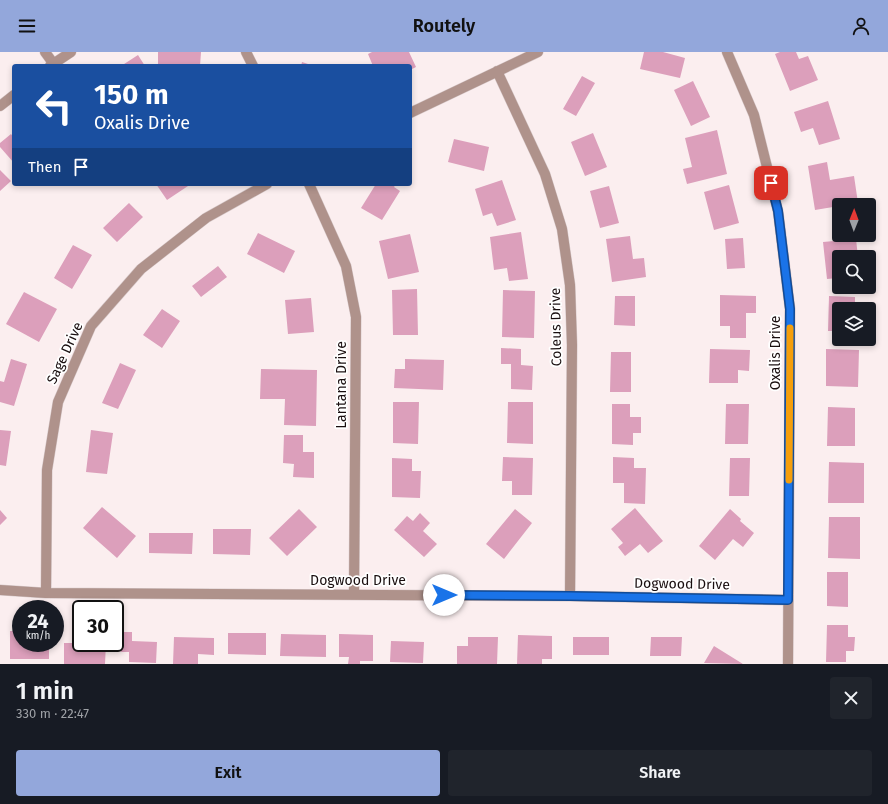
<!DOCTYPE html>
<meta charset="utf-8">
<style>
:root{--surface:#171b24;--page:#20242c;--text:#f1f3f6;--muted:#9ea1a6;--accent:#93a7db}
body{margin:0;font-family:"Fira Sans",sans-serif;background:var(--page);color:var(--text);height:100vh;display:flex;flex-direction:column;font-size:15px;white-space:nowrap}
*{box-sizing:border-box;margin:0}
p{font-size:13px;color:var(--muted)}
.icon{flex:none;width:22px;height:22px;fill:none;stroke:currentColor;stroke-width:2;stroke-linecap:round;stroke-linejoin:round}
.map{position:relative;height:612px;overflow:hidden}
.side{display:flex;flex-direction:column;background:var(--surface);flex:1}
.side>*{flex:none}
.guide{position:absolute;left:12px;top:12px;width:400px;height:122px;border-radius:4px;box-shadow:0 2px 6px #0003;background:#1a4fa0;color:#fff;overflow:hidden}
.needle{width:26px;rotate:1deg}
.tools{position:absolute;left:832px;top:146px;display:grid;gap:8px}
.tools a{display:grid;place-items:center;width:44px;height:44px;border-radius:4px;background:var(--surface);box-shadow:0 2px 6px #0003;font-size:20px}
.speed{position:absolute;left:12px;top:548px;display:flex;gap:8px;font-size:20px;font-weight:700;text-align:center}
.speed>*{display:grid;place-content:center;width:52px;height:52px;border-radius:50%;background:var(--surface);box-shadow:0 2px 6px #0003;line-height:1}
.speed small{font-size:10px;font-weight:400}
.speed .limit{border:2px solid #111;border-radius:6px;background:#fff;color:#111}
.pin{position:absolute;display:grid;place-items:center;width:34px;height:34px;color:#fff;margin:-17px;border-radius:8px;box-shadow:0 2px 6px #0006}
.me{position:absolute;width:44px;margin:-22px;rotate:90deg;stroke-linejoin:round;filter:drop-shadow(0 0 3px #0008)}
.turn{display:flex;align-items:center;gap:14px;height:84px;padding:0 16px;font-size:18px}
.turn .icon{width:52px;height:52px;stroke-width:2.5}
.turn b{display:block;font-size:28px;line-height:34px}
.then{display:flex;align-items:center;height:38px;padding:0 16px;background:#0003;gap:8px;font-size:15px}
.round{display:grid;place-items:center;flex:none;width:42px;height:42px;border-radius:4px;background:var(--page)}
.headline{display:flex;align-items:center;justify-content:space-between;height:68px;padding:0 16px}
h1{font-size:24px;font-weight:600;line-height:30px}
.cta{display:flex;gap:8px;margin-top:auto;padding:8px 16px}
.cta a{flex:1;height:46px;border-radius:4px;background:var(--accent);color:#111;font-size:16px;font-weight:600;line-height:46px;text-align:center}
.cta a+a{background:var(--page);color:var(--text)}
header{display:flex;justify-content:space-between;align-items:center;height:52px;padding:0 16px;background:var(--accent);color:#111;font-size:18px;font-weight:600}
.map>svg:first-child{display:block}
</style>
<header><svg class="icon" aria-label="menu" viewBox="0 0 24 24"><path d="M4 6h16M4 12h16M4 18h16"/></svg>Routely<svg class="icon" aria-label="person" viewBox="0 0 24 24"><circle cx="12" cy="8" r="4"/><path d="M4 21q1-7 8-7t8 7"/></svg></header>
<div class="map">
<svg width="888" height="612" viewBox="0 0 888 612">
<rect width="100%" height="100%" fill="#fbeeef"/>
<!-- building -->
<path fill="#dc9fbb" d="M158 0H201L200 14 158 13Z
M372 0H409L416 15 410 18V14H373L368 2Z
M644 0H663L685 6 680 26 640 17Z
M780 0H796L799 7 808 4 818 28 790 39 775 2Z
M138 3 145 14H121Z
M302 10 314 14H301Z
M582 24 595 31 576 64 563 57Z
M693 29 710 65 691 74 674 38Z
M828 49 840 87 819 93 813 76 801 80 794 60Z
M717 78 727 122 687 132 683 117 692 115 685 86Z
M593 81 607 115 585 124 571 90Z
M11 82 14 86V111L0 95V91Z
M454 87 489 95 484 119 448 110Z
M827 110 830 128 854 124 858 151 839 153V154L815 158 808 114Z
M0 118 11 129 0 139Z
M502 128 516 168 497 174 492 161 483 164 475 137Z
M156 132H191L167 148Z
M376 132H396L394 135 400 139 382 168 361 156Z
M729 133 739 171 714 178 704 140Z
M609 134 619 171 600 176 590 139Z
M129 151 143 165 117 190 103 176Z
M521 180 528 227 509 229 507 216 494 218 490 185Z
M258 181 295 199 284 221 247 202Z
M410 182 419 220 388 227 379 189Z
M630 184 633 207 644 206 646 225 612 230 606 187Z
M743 186 745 216 727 217 725 187Z
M856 187 858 205H839V213H837L838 226 827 227 823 190Z
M73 193 92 203 72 237 54 226Z
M218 214 227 225 201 245 192 234Z
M417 237 418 283H393L392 238Z
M503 238 535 239 534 286 502 285Z
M24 240 57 257 39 290 6 272Z
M720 243 756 244V261H746V286H730V274H720Z
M615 244H635V274L614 273Z
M829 244 855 245V257H839V279H828Z
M311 246 314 280 288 282 285 248Z
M162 257 180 269 162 296 143 283Z
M501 296 521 297V313L533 314 532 338 511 337V312H501Z
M710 297 750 298 749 319 738 318V331H709Z
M826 297 859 298 858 335 826 334Z
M611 300H631V340H610Z
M11 307 27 312 14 354 0 350V329L4 330Z
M405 307 444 308 443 338 394 336 395 317H405Z
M120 311 136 318 118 357 102 351Z
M261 317 317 318 316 374 284 373 285 347H260Z
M393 350H419L418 392 393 391Z
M508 350H533V392L507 391Z
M612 352H630V365H641V381H633V393L612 392Z
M726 352H749L748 392H725Z
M828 355 855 356V394H827Z
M0 378 11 379 6 414 0 413Z
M91 378 113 381 107 422 86 420Z
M284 383H303V400H314V426L293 425 294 412 283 411Z
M503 405 533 406 532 443H512V429H502Z
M613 405 634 406V416H646L645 452 624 451V431H613Z
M392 406 412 407V419H421L420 446 392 445Z
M730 406H750L749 444H729Z
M829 410 864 411V451H828Z
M102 455 136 484 117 506 83 476Z
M635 456 663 489 648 501 640 492 625 504 618 495 623 491 611 477Z
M299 457 317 475 287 504 269 486Z
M515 457 532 471 504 507 486 492Z
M730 457 741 467 740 469 754 481 743 495 733 487 715 508 699 494Z
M0 458 7 466 0 473Z
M420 461 430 471 423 479 437 492 424 505 394 478 407 464 413 469Z
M829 465H860V507L828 506Z
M213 477H251L250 503 213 502Z
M149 481H193L192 502 149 501Z
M827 520H848V555L827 554Z
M827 573H848V585H855L854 599H846V610H826Z
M10 579H21V591H49V607H10Z
M121 580H132V589L157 590 156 611 129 610V600H121Z
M228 581H266V603L228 602Z
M281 582 326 583V605L280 604Z
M339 582 373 583V609H360V612H348L349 605H339Z
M518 583 552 584V607H542V612H517Z
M174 585 214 586V603L198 602V612H173Z
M468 585H498L497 612H457V594H468Z
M573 585H609V603H573Z
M651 585H682L681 604H650Z
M391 589 424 590 423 611 390 610Z
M64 591H106L105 612H64Z
M714 594 743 612 704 611Z"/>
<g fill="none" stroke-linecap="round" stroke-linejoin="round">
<defs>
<path id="minor" d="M45 0 53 11
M246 0 253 14
M497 19 545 122 562 177 570 233 572 293 570 544
M410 61 538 0
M309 132 346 214 356 265 354 542
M0 538 46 541 570 544 788 548
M46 541 47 418 58 350 91 274 141 217 206 166 267 132"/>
<path id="tertiary" d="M727 0 754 63 778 159 790 257 788 612
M50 14 71 0
M0 54 14 43"/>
</defs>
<!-- minor casing -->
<use href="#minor" stroke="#d7cacb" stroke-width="11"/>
<!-- tertiary casing -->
<use href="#tertiary" stroke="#d7cacb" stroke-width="11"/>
<!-- minor -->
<use href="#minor" stroke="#af928b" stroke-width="10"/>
<!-- tertiary -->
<use href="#tertiary" stroke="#af928b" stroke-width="10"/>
</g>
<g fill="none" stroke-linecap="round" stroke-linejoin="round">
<defs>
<path id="route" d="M444 543 570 544 788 548 790 257 778 159 771 131"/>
</defs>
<!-- route casing -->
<use href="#route" stroke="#114b97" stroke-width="10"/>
<!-- route -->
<use href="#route" stroke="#1a73e8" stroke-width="7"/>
<!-- slow -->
<path stroke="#f59e0b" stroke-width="7" d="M789 428 790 276"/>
</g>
<g text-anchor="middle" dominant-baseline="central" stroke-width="3.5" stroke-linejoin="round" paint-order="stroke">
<!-- street labels -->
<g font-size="14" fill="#190e0f" stroke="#fff">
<text transform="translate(556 275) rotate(-91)">Coleus Drive</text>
<text transform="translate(65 301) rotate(-65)">Sage Drive</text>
<text transform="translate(775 301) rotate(-90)">Oxalis Drive</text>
<text transform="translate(341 333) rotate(-90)">Lantana Drive</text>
<text x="358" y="528">Dogwood Drive</text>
<text transform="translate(682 532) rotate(1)">Dogwood Drive</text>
</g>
</g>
</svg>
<div class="tools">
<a><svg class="needle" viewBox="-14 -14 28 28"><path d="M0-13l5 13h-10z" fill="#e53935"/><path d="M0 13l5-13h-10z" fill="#9ea1a6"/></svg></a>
<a><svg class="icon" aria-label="search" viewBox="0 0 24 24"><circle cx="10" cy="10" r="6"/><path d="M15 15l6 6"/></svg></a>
<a><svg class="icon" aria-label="layers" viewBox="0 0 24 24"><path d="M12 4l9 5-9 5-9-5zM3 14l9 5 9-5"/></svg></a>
</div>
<div class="speed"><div>24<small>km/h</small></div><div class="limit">30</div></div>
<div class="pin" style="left:771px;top:131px;background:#d93025"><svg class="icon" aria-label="arrive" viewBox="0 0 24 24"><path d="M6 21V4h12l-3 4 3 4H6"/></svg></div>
<svg class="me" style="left:444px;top:543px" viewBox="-20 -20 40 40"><circle r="19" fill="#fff"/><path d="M0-13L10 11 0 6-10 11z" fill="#1a73e8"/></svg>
<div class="guide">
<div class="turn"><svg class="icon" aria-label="left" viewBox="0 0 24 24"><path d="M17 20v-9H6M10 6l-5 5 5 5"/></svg><div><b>150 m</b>Oxalis Drive</div></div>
<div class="then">Then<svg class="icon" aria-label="arrive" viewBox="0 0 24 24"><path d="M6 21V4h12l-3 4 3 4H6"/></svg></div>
</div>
</div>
<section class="side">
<div class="headline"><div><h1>1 min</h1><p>330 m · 22:47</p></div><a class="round"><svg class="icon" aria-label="close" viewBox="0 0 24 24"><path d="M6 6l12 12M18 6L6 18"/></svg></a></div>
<div class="cta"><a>Exit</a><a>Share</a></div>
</section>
